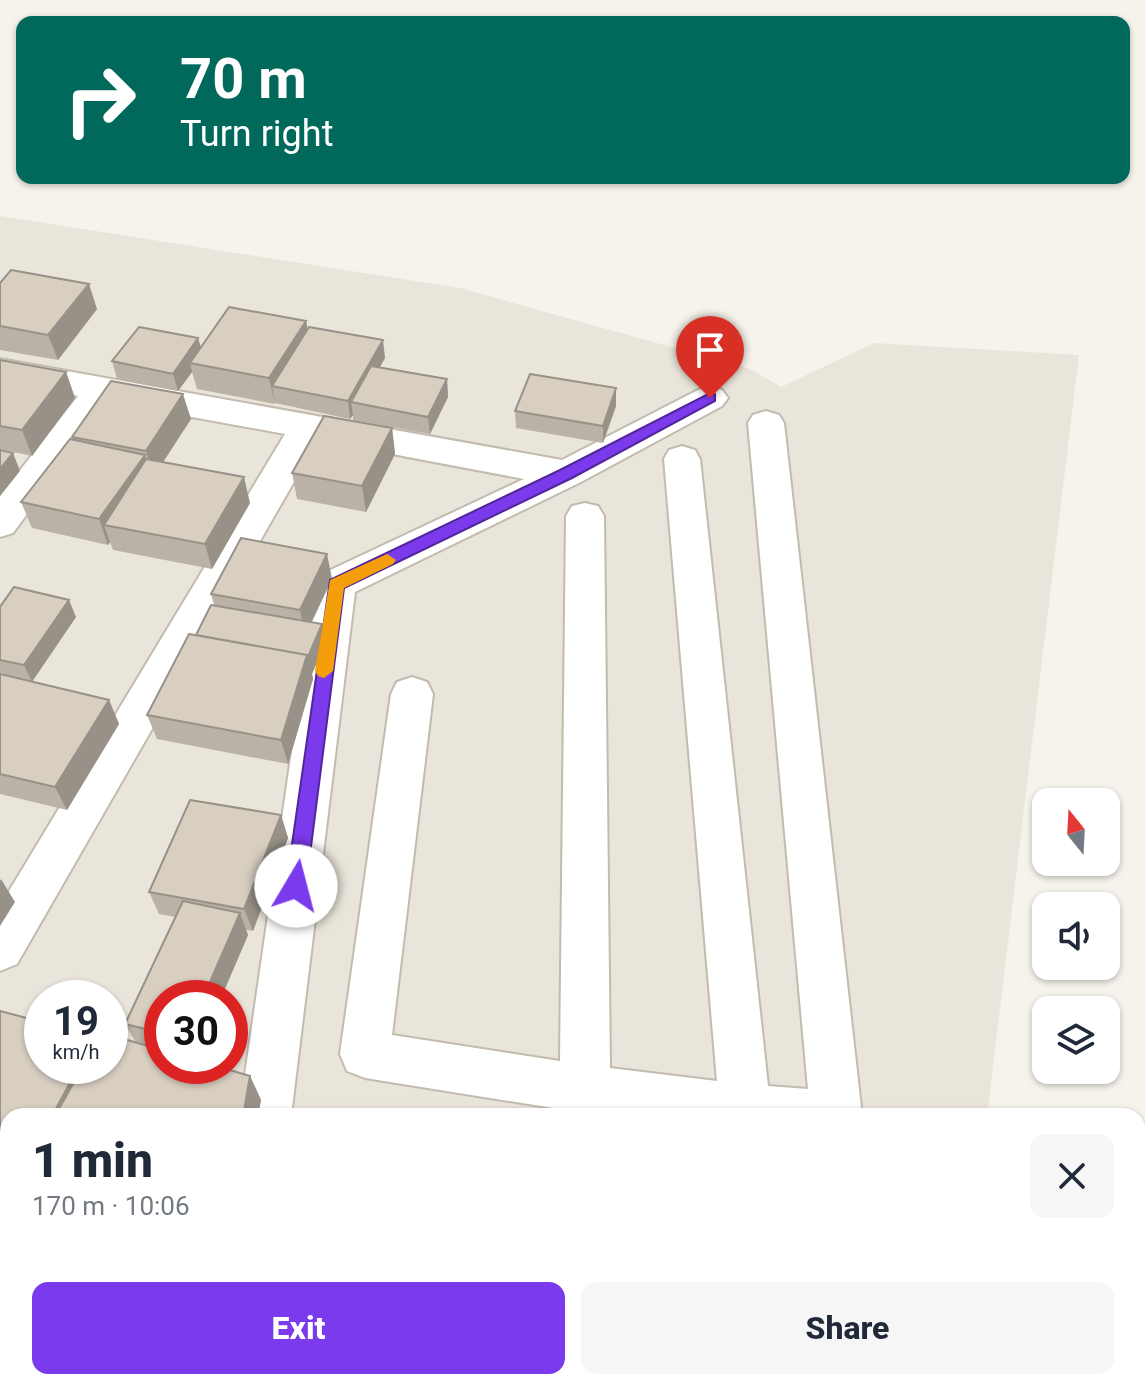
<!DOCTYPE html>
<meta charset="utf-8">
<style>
:root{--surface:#fff;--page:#f6f6f7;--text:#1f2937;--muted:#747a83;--accent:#7c3aed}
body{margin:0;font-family:Roboto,sans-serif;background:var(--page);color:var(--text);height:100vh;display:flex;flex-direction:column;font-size:30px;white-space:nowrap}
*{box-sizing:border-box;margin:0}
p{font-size:26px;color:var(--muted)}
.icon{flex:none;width:44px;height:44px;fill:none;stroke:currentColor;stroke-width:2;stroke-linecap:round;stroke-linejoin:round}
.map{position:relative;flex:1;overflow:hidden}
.side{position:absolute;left:0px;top:1108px;width:1146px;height:282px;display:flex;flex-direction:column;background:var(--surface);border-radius:24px 24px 0 0;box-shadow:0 2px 6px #0004}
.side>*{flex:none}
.top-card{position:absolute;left:16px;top:16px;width:1114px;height:168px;border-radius:16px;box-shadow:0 2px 6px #0004;background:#00695c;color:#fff;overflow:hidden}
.needle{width:52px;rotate:342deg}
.controls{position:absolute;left:1032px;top:788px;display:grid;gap:16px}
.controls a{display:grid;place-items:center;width:88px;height:88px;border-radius:16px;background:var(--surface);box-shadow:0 2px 6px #0004;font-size:40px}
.speed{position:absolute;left:24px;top:980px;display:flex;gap:16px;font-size:40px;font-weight:700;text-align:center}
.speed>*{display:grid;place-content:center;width:104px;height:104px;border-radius:50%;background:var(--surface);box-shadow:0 2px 6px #0004;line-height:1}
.speed small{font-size:20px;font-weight:400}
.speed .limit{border:12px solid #d22;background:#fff;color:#111}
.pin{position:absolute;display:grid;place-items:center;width:68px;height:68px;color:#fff;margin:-82px -34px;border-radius:50% 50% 50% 0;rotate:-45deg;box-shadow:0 0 8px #0007}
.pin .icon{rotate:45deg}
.me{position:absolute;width:88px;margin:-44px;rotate:8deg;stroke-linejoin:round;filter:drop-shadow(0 0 6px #0008)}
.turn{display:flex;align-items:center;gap:28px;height:168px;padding:0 32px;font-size:36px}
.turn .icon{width:104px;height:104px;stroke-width:2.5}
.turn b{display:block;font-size:56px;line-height:68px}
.round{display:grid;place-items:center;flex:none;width:84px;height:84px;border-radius:16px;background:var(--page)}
.head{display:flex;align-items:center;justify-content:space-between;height:136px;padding:0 32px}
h1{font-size:48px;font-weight:800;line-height:60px}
.button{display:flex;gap:16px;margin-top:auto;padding:16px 32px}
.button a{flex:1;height:92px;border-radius:16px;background:var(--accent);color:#fff;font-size:32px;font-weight:800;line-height:92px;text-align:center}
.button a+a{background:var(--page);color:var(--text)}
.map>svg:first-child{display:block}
</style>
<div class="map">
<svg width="1145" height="1389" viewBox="0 0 1145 1389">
<rect width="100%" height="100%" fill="#f6f3ec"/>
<!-- residential -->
<path fill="#eae5da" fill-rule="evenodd" d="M0 216 460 288 750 369 781 387 874 343 1079 355 987 1116H8V1382H1138V1190L1145 1192V1389H0ZM42 998H110V1066H42ZM162 998H230V1066H162Z"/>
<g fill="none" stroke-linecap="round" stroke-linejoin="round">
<defs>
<path id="minor" d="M0 359 562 460 698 390 710 386 722 390 728 398 722 406 579 483 355 592 291 1116H239L316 584 322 574 524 479 318 440 17 964 0 971V906L285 434 110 402 13 533 0 537V496L78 396 0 381Z
M766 411 779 415 784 423 862 1116H603L365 1078 347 1071 340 1054 391 694 397 682 412 677 427 682 433 694 392 1035 560 1061 566 516 572 506 585 503 598 506 604 516 610 1068 717 1081 664 459 669 450 682 446 695 450 700 459 768 1086 808 1089 748 423 753 415Z
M199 1382H257L256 1389H198Z
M869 1382H927L926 1389H868Z"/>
</defs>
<!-- minor casing -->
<use href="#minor" stroke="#c2bbae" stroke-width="4"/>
<!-- minor -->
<use href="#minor" fill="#fff" fill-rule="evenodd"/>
</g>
<!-- wall -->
<path fill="#bab2a6" d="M0 283 97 309 58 360 0 350Z
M306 321 308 330 385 358 380 367 447 379 448 397 430 434 353 420V415L350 419 275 403V404L197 389 192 372 178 391 117 379 112 361 198 338 201 347Z
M0 360 66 372 75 398 32 456 0 449Z
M616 406 603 443 516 428 515 411Z
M191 419 163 462 250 503 212 569 113 550 110 542 108 545 32 528 21 502 72 439V437Z
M392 428 395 454 366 512 297 499 292 473Z
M332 579 312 622 322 624 326 641 312 674 313 679 288 764 157 739 147 715 214 605 211 594Z
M0 607 76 617 32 681 109 700 119 724 67 810 0 794Z
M281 815 288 838 253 931 246 930 248 935 221 998H162V1050L250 1076 261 1100 258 1116H8V1337L0 1335V1011L42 1066 136 1043 125 1024 175 917 159 914 149 892Z
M140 1382H217L216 1389H161Z
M972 1382H1075V1389H972Z
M1091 1382H1138L1145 1389H1091Z"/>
<!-- shaded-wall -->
<path fill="#979187" d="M89 284 97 309 58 360 48 335Z
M306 321 311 347 272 386 275 404 269 378Z
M198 338 203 356 190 363 192 372 178 391 173 374Z
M383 340 385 358 359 404 351 402 353 415 350 419 348 401Z
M66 372 75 398 32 456 22 430Z
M447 379 448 397 430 434 428 417Z
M616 388V406L603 443V426Z
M183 394 191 419 154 476 146 451Z
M392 428 395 454 366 512 362 486Z
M13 453 20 471 0 496V469Z
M145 455 153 480 104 525 110 542 108 545 99 519Z
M244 477 250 503 212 569 205 544Z
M327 554 332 579 305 635 300 610Z
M69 600 76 617 32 682 24 665Z
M322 624 326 641 312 674 313 679 288 764 281 740 307 655Z
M109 700 119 724 67 810 55 787Z
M281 815 288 838 253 931 244 909Z
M1 879 15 902 0 926V881Z
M240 913 248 935 221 998H203Z
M79 1066H102L75 1116H52Z
M250 1076 261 1100 258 1116H243Z
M200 1382H217L216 1389H199Z"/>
<!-- building -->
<path fill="#d8cfc1" stroke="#979187" stroke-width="2" d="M11 270 89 284 48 335 0 326V283Z
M229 307 306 321 269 378 190 363Z
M139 327 198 338 173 374 112 361Z
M309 327 383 340 348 401 272 386Z
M0 360 66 372 22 430 0 426Z
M371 366 447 379 428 417 351 402Z
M530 374 616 388 603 426 515 411Z
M111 381 183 394 146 451 72 437Z
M324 416 392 428 362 486 292 473Z
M70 439 145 455 99 519 21 502Z
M0 450 13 453 0 469Z
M146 459 244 477 205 544 104 525Z
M241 538 327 554 300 610 211 594Z
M14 587 69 600 24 665 0 660V607Z
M211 605 322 624 308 657 307 655 196 635Z
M189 634 307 655 281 740 147 715Z
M0 674 109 700 55 787 0 774Z
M190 800 281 815 244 909 149 892Z
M183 901 240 913 203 998H162V1033L125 1024Z
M0 1011 42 1022V1066H79L52 1116H8V1159L0 1156Z
M110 1035 162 1050V1066H216L250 1076 243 1116H55L83 1066H110Z
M0 1162 8 1165V1196L0 1210Z
M8 1200V1327L0 1324V1214Z
M1138 1204 1145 1206V1389H1112V1382H1138Z
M172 1382H200L199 1389H193Z
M980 1382H1075V1389H980Z"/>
<!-- route -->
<path fill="#7c3aed" stroke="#51269a" stroke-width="2" d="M710 393 715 394V401L572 478 344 588 306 886 303 892 296 895 289 892 286 886 330 580 560 470Z"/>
<!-- slow -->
<path fill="#f59e0b" d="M387 554 396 560 393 564 344 588 333 671 324 678 318 676 315 671 330 580Z"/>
</svg>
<div class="controls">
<a><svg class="needle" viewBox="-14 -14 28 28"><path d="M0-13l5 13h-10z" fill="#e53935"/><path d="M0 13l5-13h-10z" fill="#747a83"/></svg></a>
<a><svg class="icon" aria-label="sound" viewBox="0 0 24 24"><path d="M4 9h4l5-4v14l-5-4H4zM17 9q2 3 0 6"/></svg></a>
<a><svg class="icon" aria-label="layers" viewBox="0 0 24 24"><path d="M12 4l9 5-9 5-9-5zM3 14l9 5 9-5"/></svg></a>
</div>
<div class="speed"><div>19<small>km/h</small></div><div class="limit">30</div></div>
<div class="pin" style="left:710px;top:398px;background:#d93025"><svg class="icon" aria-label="arrive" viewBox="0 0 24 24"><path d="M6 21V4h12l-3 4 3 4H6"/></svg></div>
<svg class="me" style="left:296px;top:886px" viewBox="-20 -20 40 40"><circle r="19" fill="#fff"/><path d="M0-13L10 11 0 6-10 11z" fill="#7c3aed"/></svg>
<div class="top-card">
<div class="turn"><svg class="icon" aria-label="right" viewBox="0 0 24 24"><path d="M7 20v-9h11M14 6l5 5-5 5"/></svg><div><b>70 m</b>Turn right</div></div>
</div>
<section class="side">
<div class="head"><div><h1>1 min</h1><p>170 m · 10:06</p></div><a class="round"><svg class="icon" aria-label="close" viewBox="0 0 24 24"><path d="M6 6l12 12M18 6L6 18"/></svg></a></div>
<div class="button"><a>Exit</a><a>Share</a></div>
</section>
</div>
